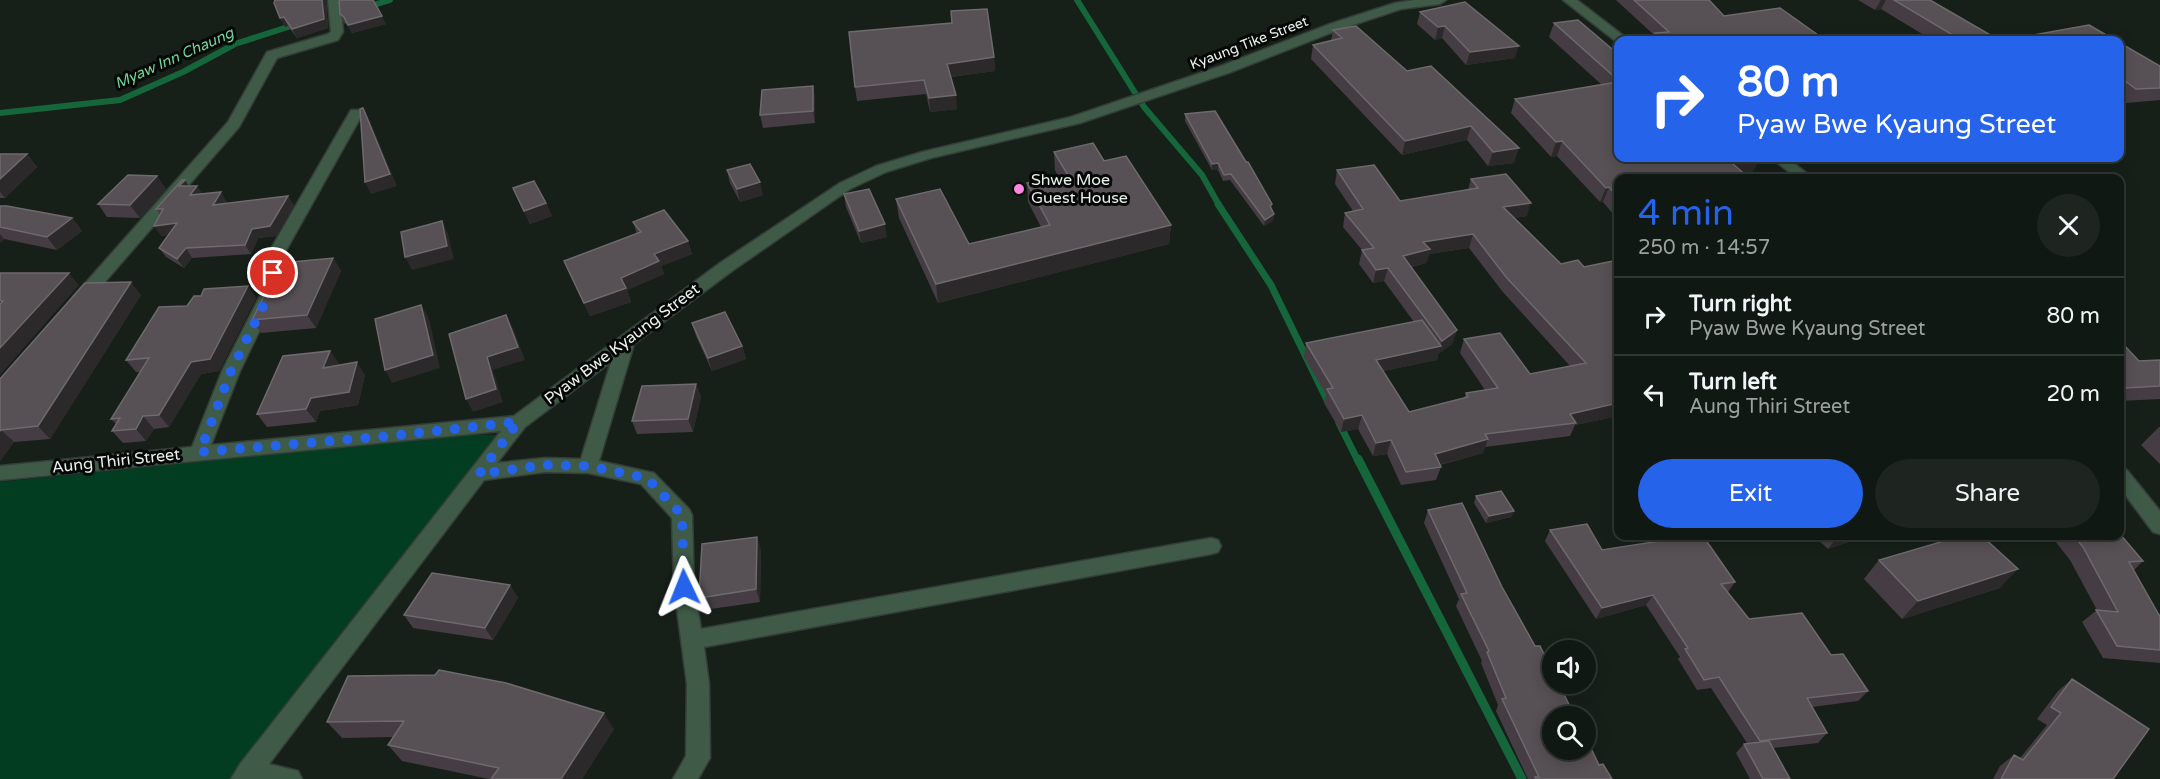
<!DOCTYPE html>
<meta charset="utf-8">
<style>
:root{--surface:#101813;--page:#1e2521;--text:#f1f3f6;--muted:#9ca0a0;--line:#303733;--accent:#2563eb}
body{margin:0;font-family:"Varela Round",sans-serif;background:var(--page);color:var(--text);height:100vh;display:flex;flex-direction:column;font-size:22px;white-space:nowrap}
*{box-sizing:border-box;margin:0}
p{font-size:20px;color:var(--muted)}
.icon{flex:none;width:33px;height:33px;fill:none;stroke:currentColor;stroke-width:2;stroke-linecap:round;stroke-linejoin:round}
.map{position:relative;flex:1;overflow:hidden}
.panel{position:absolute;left:1614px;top:174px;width:510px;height:366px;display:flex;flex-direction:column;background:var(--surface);border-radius:12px;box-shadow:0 3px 15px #0003,0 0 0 2px var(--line)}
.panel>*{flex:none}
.guide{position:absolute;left:1614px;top:36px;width:510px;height:126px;border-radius:12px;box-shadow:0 3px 15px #0003,0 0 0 2px var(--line);background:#2563eb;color:#fff;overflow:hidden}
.controls{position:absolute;left:1542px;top:640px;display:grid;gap:12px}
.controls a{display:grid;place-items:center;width:54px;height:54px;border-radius:50%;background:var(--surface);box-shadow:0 3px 15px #0003,0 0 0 2px var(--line);font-size:30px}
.pin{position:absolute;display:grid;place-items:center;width:51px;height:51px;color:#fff;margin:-26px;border:3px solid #fff;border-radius:50%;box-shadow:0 2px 6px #0007}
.me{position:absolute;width:66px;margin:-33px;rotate:358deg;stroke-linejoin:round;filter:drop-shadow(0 0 4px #0008)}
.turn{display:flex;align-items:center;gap:21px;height:126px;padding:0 24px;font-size:27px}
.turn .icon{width:78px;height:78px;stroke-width:2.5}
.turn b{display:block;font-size:42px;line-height:51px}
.round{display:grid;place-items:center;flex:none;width:63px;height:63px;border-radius:32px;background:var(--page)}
.summary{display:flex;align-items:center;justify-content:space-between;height:102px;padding:0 24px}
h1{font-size:36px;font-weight:600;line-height:45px;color:var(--accent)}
.action{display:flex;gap:12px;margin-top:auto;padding:12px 24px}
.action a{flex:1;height:69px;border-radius:36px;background:var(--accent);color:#fff;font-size:24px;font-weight:600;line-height:69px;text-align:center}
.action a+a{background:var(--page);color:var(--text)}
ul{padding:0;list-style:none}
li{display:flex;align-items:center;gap:18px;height:78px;padding:0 24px;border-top:2px solid var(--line)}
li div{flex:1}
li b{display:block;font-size:22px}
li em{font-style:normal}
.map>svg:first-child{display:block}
</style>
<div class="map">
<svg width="2160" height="779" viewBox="0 0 2160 779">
<rect width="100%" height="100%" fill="#162019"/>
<!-- green -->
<path fill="#033d21" d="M462 435H496L499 444 335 641 232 779H0V482Z"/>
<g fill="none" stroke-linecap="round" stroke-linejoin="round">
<!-- stream-far2 -->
<path stroke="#16663c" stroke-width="6" d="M1077 0 1144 107 1202 175 1219 205
M367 7 390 0
M0 113 120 100 183 72 235 44 297 24"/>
<!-- stream-far1 -->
<path stroke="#16663c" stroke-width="7" d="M1218 204 1271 285 1329 404
M1339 423 1358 461"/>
<!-- stream -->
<path stroke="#16663c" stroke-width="9" d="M1358 459 1522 779"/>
<defs>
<path id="minor" d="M328 0H340L343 32 338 40 277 58 239 127 85 305H73L71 301 73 297 228 122 267 52 328 34 331 32Z
M1415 0H1446L1440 4 1401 9 1338 30 1231 72 1080 123 931 158 886 172 850 189 732 271 634 344 599 461 654 473 689 509 692 515 694 587 701 629 1211 538 1218 540 1221 546 1218 552 1211 554 704 647 709 684 710 758 698 779H673L686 756 687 684 674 587 672 518 641 484 588 473 545 472 484 480 269 764 298 771 302 779H231L240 764 501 431 0 480V466L192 447 222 371 262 292 268 254 351 110H361L363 113 284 254 278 292 240 371 211 445 514 416 720 263 840 183 876 166 922 152 1071 117 1221 66 1330 24 1395 3ZM611 362 581 459 545 458 497 463 525 427Z
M1563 0H1577L1629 40H1618V43Z
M1771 158H1787L1813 178H1797Z
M2120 468 2127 470 2160 511V534L2153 532 2120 488Z"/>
</defs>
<!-- minor casing -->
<use href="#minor" stroke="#343d37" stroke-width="3"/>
<!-- minor -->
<use href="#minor" fill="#3f5b48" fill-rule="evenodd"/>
</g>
<!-- wall -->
<path fill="#453d43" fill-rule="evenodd" d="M275 0H326L328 28 297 38 288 26 285 27 280 18Z
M1616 0H1709L1724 16 1825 40H1652L1654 35Z
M1858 0H1930L1999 40H1932L1881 9 1875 10Z
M1420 12 1515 58 1466 65 1442 38 1435 40 1417 24Z
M340 14 386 24 352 33 348 25 344 23Z
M952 23 994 57 995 71 951 77 957 109 930 112 926 94 857 101 855 87Z
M1554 23 1618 54V158L1752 174 1618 178V220L1603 202H1600L1557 156 1551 157 1511 113 1515 99 1602 85 1549 37Z
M1333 30 1407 71 1514 163 1488 166 1467 140 1402 155 1311 59 1313 45 1331 41Z
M2120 43 2160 66V100L2126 103 2120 98Z
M813 86 815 98V123L763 128 760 115Z
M1185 114 1246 162 1272 204 1271 208 1274 214 1273 221 1264 226 1230 180 1223 181 1218 170H1212L1185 121Z
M1054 152 1104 161 1171 225 1169 244 938 303 899 218 896 199 969 244 1041 227 1028 202 1027 183 1058 176 1055 170Z
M0 154H27L37 167 5 198H0Z
M1804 158H1843L1841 161 1808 162Z
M727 170 763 195 740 202 730 183Z
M1337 170 1400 201 1468 190 1471 179 1527 216 1514 218 1561 264 1584 267 1618 260V408L1614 417 1575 425 1570 436 1485 447 1483 453 1440 465 1441 467 1436 480 1401 485 1387 454 1373 456 1358 429 1341 432 1324 403 1326 394 1304 357 1306 343 1414 322 1384 281 1373 283 1359 264 1362 250 1343 227 1345 213 1353 211 1335 184ZM1469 248 1502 291 1570 366 1530 374 1464 339 1460 353 1485 390 1466 393 1464 398 1409 412 1383 371 1437 360 1438 354 1452 344 1457 330 1411 267 1426 263 1429 254Z
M157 176 166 189 140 218 107 217 98 204Z
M189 186 203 194 227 202 226 203 294 205 276 236 258 238 251 254 192 258 184 268 166 257 159 248 169 235 161 236 160 215 156 209Z
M513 188 546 203 552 216 530 224Z
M844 194 887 237 861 243 846 207Z
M0 206 72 218 82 231 57 250 4 239 0 243Z
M633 222 688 241 692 254 661 266 664 274 627 290 631 302 590 316 564 261 637 234Z
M333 258 341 271 316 328 261 333 252 320 281 283Z
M248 286 256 298 219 371 201 374 169 427 154 429 146 441 123 443 112 431 116 424 111 419 141 372H136L126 360 187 306 201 296Z
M141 295 50 439 14 442 0 461V379Z
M692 323 742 346 746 359 712 371 696 336Z
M2120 343 2139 361 2160 360V399L2120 401Z
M330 351 339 364 338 365 365 375 358 405 320 411 316 422 267 427 257 414Z
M696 384 701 397 693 432 637 434 632 421Z
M2159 427H2160V464L2141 445Z
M1617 476H1618V489L1614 482Z
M1476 496 1514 511 1511 517 1486 523 1474 503Z
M1428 510 1502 587 1599 765 1612 779H1528L1496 711 1498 705 1481 663 1482 661 1456 606 1459 599 1424 523Z
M1550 530 1602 550 1735 582 1728 592 1749 619 1831 655 1868 691 1858 701 1812 707 1827 733 1818 743 1773 748 1790 779H1750L1736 753 1744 744 1747 743 1711 688 1697 690 1678 659 1680 657 1646 605 1596 619 1545 541Z
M1814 536H1866L1828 549Z
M2051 536H2120L2143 561 2134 570 2159 615H2160V663L2103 658 2082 622 2097 610 2070 560Z
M761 549 760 602 704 610 699 598Z
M1879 560 2000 588 1902 619 1864 579Z
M510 585 518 598 493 640 413 628 404 615Z
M348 676 614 729 582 779H489L402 761 388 745 394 737 342 738 327 722Z
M2072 679 2113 779H1993L2000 766 2014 755 2020 758 2047 725 2037 719 2058 691Z"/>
<!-- shaded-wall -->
<path fill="#2b292a" d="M322 0H326L328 28 297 38 292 29Z
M1881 0H1886L1881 9 1875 10Z
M382 16 386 24 352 33 348 25Z
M284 17 288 26 285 27 280 18Z
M1445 26 1442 38 1435 40 1438 27Z
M1519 46 1515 58 1466 65 1470 52Z
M994 57 995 71 949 77 947 64Z
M813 86 815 98V123L813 111Z
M956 95 957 109 930 112 929 98Z
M363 108 370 121 397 186 371 194 365 182Z
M1471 126 1467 140 1402 155 1405 141Z
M1562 141 1557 156 1551 157 1556 142Z
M1519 148 1514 163 1488 166 1493 152Z
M27 154 37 167 5 198 0 192V179Z
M1760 159 1752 174 1725 178 1732 163Z
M1218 163V170H1212V164Z
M157 176 166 189 140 218 130 205Z
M185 180 191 189 179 186Z
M760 182 763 195 740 202 737 189Z
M197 186 204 195H190Z
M1609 187 1603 202H1600L1606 188Z
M221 192 227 202 219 214 213 205Z
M288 196 294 205 276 236 258 238 251 254 245 245 252 229Z
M546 203 552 216 530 224 524 211Z
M1531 203 1527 216 1498 221 1503 207Z
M1274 214 1273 221 1264 226 1265 220Z
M72 218 82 231 57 250 47 237Z
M442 221 448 234 454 259 412 270 405 257Z
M177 223 184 233 161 236 154 226Z
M885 224 887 237 861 243 859 231Z
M1171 225 1169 244 938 303 936 284Z
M0 234 4 239 0 243Z
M1473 234 1469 248 1429 254 1426 263 1399 269 1403 256 1423 242Z
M688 241 692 254 661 266 664 274 627 290 631 302 590 316 584 303 654 254Z
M186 248 192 258 184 268 177 259Z
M333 258 341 271 316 328 307 315Z
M1388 268 1384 281 1373 283 1376 270Z
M69 273 79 285 0 375V348Z
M131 282 141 295 50 439 38 426Z
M248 286 256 298 219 371 201 374 169 427 159 415 191 362Z
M421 305 429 318 440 368 392 383 385 370Z
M506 315 513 328 525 360 493 370 503 402 473 412 466 399Z
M1457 330 1452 344 1438 354 1437 360 1372 373 1376 360 1440 346 1442 341Z
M742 346 746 359 712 371 708 358Z
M330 351 339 364 332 381 323 368Z
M357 362 365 375 358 405 320 411 316 422 306 409 311 398Z
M696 384 701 397 693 432 688 419Z
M1618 395V408L1614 417 1575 425 1576 423 1570 414Z
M1362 415 1358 429 1341 432 1344 419Z
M143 416 154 429 146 441 136 429Z
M1 430 14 442 0 461V431Z
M1488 439 1483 453 1430 467 1435 454Z
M1391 440 1387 454 1373 456 1376 443Z
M1514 511 1511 517 1486 523 1489 516Z
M1838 536H1866L1828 549Z
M757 537 761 549 760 602 756 589Z
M2018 569 2000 588 1902 619 1918 601Z
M510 585 518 598 493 640 485 628Z
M1653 595 1646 605 1596 619 1602 608Z
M604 713 614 729 582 779H561Z"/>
<!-- building -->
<path fill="#575055" stroke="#6e696d" stroke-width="1.5" d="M275 0H322L324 19 292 29 284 17 280 18 274 3Z
M339 0H373L382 16 348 25 344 17 340 14Z
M1634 0H1709L1724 16 1780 8 1825 40H1665L1655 33 1669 32Z
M1894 0H1930L1999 40H1961Z
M1465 2 1519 46 1470 52 1445 26 1438 27 1420 12Z
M987 9 994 57 947 64 956 95 929 98 924 80 855 87 849 32 952 23 951 11Z
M1578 20 1618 54V80L1554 23Z
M2089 25 2115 40H2006Z
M1356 26 1407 71 1431 66 1519 148 1493 152 1471 126 1405 141 1313 45 1342 38 1333 30Z
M2120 43 2160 66V88L2136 89 2120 77Z
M1618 82V158H1758L1760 159 1732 163 1749 178H1618V198L1609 187 1606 188 1562 141 1556 142 1515 99Z
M813 86V111L760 115 762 90Z
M363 108 390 174 365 182 360 109Z
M1215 111 1246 162H1248L1272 204 1270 206 1274 214 1265 220 1231 174 1224 175 1218 163 1212 164 1185 114Z
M1093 143 1104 161 1126 156 1171 225 936 284 896 199 940 189 969 244 1050 225 1027 183 1068 175 1054 152Z
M0 154H27L0 179Z
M750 164 760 182 737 189 727 170Z
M1374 165 1400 201 1478 188 1471 179 1506 174 1531 203 1503 207 1561 264 1578 260 1584 267 1618 260V395L1615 396 1618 400V403L1570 414 1576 423 1485 434 1488 439 1435 454 1441 467 1406 472 1391 440 1376 443 1362 415 1344 419 1327 389 1333 388 1306 343 1422 320 1441 346 1376 360 1409 412 1468 397 1466 393 1498 388 1464 339 1500 333 1530 374 1586 363 1506 277 1473 234 1423 242 1430 249 1403 256 1457 330 1442 341 1388 268 1376 270 1362 250 1374 248 1345 213 1363 209 1337 170Z
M128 175 157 176 130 205 98 204Z
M182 180H185L179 186H197L190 195 221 192 213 205 288 196 270 226 252 229 245 245 186 248 177 259 159 248 177 223 154 226 163 209H156Z
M534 181 546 203 524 211 513 188Z
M869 189 885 224 859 231 844 194Z
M0 206H7L72 218 47 237 0 227Z
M664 210 688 241 654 254 659 261 621 278 626 288 584 303 564 261 641 232 633 222Z
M442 221 447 246 405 257 401 232Z
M333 258 307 315 252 320 270 284 281 283 292 262Z
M0 273H69L0 348V304L3 301H0Z
M131 282 38 426 1 430 0 431V379L85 283Z
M248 286 210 359 191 362 159 415 143 416 136 429 112 431 120 418 111 419 149 358 126 360 159 307 187 306 194 296H201L204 289Z
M421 305 433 355 385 370 375 319Z
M725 312 742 346 708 358 692 323Z
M506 315 518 347 487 357 496 389 466 399 449 334Z
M2120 343H2122L2139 361 2160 360V386L2126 388 2120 381Z
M330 351 323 368 357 362 349 392 311 398 306 409 257 414 283 356Z
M696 384 688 419 632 421 642 386Z
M1501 491 1514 511 1489 516 1476 496Z
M1462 503 1502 587 1535 646H1540L1552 671V684H1559L1575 717H1552V750H1586V738L1599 765 1603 764 1612 779H1536L1535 777H1539L1502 699 1506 698 1487 652 1489 651 1461 594 1467 593 1428 510Z
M1587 524 1602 550 1692 536H1703L1735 582 1721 584 1749 619 1802 613 1831 655 1843 654 1868 691 1807 698 1827 733 1760 741 1719 677 1704 680 1685 649 1688 648 1653 595 1602 608 1550 530Z
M2120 534 2143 561 2129 562 2159 615H2160V650L2117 646 2096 610 2118 612 2083 547 2074 536H2120Z
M1961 536H1982L2018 569 1918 601 1879 560Z
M757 537 756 589 699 598 702 544Z
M432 573 510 585 485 628 404 615Z
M439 670 506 683 604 713 561 779H491L499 768 388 745 404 721 327 722 348 676 435 675Z
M2072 679 2149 729 2113 779H2001L2014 755 2023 760 2061 713 2051 707Z
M1769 741 1790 779H1763L1744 744Z"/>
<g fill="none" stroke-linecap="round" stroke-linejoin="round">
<!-- route -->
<path stroke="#2563eb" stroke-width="10" stroke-dasharray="0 18" d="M273 273 270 292 231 371 200 452 390 436 518 422 479 474 545 465 588 466 647 478 682 515 684 587"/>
</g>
<!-- markers -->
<circle fill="#fd86e2" stroke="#050806" stroke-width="2" cx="1019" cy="189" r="6"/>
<g text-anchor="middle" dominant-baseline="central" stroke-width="6" stroke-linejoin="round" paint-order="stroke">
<!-- far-street labels -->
<g font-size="14" fill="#eaf1ec" stroke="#050806">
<text transform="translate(1249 43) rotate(-21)">Kyaung Tike Street</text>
</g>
<!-- far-water labels -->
<g font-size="15" font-style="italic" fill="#72d89a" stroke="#050806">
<text transform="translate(174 58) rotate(-24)">Myaw Inn Chaung</text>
</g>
<!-- poi labels -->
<g font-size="16" fill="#eaf1ec" stroke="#050806" text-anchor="start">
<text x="1031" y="180">Shwe Moe<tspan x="1031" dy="18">Guest House</tspan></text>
</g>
<!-- street labels -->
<g font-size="16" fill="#eaf1ec" stroke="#050806">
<text transform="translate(622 344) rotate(-37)">Pyaw Bwe Kyaung Street</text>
<text transform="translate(116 461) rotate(-6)">Aung Thiri Street</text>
</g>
</g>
</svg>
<div class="controls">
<a><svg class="icon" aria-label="sound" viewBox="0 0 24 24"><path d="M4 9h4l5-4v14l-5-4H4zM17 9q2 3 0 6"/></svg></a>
<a><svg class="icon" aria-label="search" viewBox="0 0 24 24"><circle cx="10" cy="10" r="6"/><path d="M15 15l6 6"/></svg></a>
</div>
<div class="pin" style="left:273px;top:273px;background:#d93025"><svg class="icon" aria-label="arrive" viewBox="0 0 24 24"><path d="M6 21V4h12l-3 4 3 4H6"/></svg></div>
<svg class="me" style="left:684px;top:587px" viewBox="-20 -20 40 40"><path d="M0-17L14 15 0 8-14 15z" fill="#2563eb" stroke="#fff" stroke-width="4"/></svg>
<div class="guide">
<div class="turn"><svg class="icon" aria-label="right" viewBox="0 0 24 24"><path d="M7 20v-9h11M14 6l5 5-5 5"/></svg><div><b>80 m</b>Pyaw Bwe Kyaung Street</div></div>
</div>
<section class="panel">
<div class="summary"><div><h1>4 min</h1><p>250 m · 14:57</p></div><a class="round"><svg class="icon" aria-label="close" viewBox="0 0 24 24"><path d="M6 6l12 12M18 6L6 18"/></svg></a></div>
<ul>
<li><svg class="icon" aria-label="right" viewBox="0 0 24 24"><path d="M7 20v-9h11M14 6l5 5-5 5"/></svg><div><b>Turn right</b><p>Pyaw Bwe Kyaung Street</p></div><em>80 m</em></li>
<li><svg class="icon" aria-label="left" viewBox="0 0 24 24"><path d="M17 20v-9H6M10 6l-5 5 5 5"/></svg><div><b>Turn left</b><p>Aung Thiri Street</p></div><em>20 m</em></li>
</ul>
<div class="action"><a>Exit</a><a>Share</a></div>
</section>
</div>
